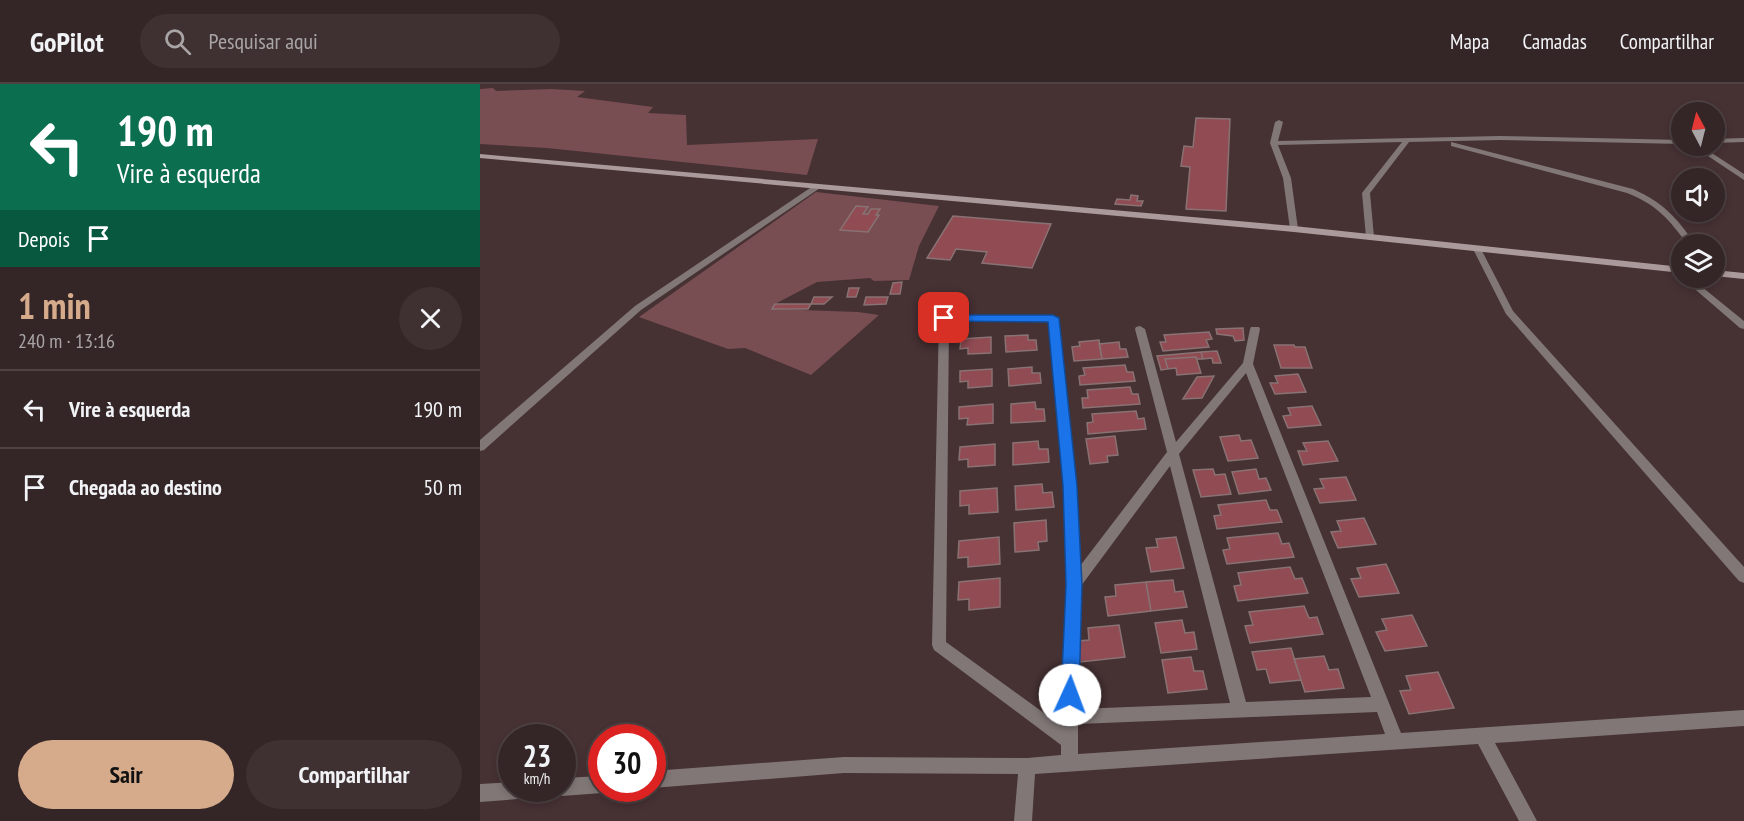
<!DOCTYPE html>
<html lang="pt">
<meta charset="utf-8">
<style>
:root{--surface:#342526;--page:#3f3132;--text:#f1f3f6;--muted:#a9a5a7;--line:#4e4243;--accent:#d6ab8b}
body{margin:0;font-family:"PT Sans Narrow",sans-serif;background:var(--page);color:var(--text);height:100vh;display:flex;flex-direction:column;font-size:22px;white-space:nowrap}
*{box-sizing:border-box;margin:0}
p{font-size:20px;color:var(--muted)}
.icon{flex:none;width:33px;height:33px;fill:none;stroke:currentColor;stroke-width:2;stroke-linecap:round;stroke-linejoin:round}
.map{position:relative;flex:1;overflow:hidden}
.details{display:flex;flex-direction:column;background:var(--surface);width:480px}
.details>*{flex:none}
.guide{background:#0b6e4f;color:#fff;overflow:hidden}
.needle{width:39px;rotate:353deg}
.controls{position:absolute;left:1191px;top:18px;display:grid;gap:12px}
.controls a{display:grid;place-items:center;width:54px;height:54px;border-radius:50%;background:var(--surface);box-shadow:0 3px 9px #0003,0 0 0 2px var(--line);font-size:30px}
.speed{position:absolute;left:18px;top:640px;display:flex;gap:12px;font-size:30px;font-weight:700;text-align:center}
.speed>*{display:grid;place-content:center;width:78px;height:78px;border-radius:50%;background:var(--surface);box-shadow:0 3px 9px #0003,0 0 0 2px var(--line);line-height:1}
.speed small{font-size:15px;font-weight:400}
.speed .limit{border:9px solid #d22;background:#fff;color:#111}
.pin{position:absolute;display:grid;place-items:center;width:51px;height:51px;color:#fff;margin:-26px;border-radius:12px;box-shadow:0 3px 9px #0006}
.me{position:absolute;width:66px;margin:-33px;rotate:2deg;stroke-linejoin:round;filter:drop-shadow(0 0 4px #0008)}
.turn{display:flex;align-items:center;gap:21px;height:126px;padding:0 18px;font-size:27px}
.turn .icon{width:78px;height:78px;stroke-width:2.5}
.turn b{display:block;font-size:42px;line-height:51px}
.then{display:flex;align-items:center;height:57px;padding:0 18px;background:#0003;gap:12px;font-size:22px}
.round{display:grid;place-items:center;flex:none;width:63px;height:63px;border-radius:32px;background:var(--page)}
.headline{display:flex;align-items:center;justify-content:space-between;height:102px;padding:0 18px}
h1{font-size:36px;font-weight:800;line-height:45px;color:var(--accent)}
.cta{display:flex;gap:12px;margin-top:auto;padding:12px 18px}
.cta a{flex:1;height:69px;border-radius:36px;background:var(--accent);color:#111;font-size:24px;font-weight:800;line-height:69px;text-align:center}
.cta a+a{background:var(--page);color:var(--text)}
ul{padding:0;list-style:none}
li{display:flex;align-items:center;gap:18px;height:78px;padding:0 18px;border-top:2px solid var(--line)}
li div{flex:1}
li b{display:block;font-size:22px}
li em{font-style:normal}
header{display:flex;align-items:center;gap:36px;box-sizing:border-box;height:84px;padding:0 30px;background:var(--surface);border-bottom:2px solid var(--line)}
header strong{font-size:28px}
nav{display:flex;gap:33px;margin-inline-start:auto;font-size:21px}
.search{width:420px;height:54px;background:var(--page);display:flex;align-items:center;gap:15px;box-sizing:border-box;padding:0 21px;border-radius:33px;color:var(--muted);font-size:22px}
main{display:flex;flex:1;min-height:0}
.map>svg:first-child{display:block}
</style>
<header>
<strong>GoPilot</strong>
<div class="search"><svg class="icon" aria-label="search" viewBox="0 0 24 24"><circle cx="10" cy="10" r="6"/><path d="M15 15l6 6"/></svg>Pesquisar aqui</div>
<nav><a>Mapa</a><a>Camadas</a><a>Compartilhar</a></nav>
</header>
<main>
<section class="details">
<div class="guide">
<div class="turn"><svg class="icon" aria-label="left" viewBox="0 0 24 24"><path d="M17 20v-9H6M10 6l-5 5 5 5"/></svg><div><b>190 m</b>Vire à esquerda</div></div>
<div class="then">Depois<svg class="icon" aria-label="arrive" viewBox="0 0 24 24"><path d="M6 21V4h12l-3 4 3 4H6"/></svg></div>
</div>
<div class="headline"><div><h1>1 min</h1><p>240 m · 13:16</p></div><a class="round"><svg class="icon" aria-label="close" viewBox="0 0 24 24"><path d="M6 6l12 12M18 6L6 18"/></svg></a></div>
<ul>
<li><svg class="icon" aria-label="left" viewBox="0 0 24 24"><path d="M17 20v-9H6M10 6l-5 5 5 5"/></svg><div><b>Vire à esquerda</b></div><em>190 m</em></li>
<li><svg class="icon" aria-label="arrive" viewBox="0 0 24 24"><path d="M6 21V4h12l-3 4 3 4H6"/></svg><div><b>Chegada ao destino</b></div><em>50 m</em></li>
</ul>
<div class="cta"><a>Sair</a><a>Compartilhar</a></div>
</section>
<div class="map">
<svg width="1264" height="737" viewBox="0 0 1264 737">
<rect width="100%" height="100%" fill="#463133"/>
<!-- green -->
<path fill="#784e52" d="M13 4 16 7 71 5 105 7 97 13 173 23 168 29 206 31 207 61 338 55 327 91 67 64 0 60V5Z
M336 108 459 122 439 162 429 196 394 197 390 194 337 198 295 220 292 225 378 228 399 231 331 291 265 264 248 265 159 233Z"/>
<!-- building -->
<path fill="#904b53" stroke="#897273" stroke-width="1.5" d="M716 34 750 35 746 127 706 125 710 83 701 82 704 62 713 63Z
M651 111 658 112 657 117H663L661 122 635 120 637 115 650 116Z
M376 122 388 123 383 130H388L391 125H400L396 131H399L388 148 360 146Z
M473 132 571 140 552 184 502 179 507 168 476 165 470 176 447 174Z
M422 198 420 210H410L413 199Z
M369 204H379L376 213H367Z
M334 213H352L344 220H331Z
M386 213H408L406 220 384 221Z
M295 220H331L328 225H292Z
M763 244 764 256 755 257 753 252 737 250 736 245Z
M729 248 732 255 726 256 729 263 683 267 680 258H686L684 251Z
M548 251V256H556L557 266 526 268 525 252Z
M511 253V269L488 270V264L480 265 481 255Z
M619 256 622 275 594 277 592 263 600 262 599 258Z
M639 258 640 265H646L648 273 622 275 619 260Z
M794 261H814L815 263H825L832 284H801Z
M737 267 741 279H733L732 274 723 275 721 268Z
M721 268 723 275H717L716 273 685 275 688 285 681 286 677 272Z
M716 273 721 289 697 291 696 284 688 285 685 275Z
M645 281 647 288H653L655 297 600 301 599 292 605 291 603 284Z
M552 283V289H560L561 299 529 302 528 285Z
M512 285V302L488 304V297L480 298V287Z
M818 290 826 308 795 310 790 299H798L795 292Z
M734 292 722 314 703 315 717 293Z
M650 303 652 310H658L660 320 603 324 602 314H608L607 306Z
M555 318 556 325H564L565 337 531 339V320Z
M513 320V339L487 341 488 334 479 335V323Z
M832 322 841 341 808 344 803 332 811 331 808 324Z
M656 327 658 335 664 334 666 345 608 350 607 339 613 338 612 330Z
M759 351 761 357 771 356 778 374 748 377 740 353Z
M635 352 638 371 627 372 628 378 610 380 606 355Z
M558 357 559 365H568L569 378 533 381V359Z
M848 357 858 377 823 381 818 367H827L823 359Z
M515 360V381L488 383V375L479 376 480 363Z
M733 385 735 391 745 390 751 410 721 413 713 386Z
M776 385 779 395 786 394 791 406 759 410 752 388Z
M866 393 876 416 840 419 834 405 844 404 840 395Z
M562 400 563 409 572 408 574 423 536 426 535 402Z
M517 404 518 428 489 430V421L480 422V407Z
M786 416 790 426H797L802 438 737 445 734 432 741 431 738 421Z
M884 434 896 460 858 464 851 448 861 447 857 437Z
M566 436 567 457 558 458 559 466 535 468 534 439Z
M798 449 802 460 809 459 814 473 747 480 743 466 750 465 747 454Z
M519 453 520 480 488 483V473L478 474 479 457Z
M696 453 704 484 671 488 666 464 678 463 676 455Z
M906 480 919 509 879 513 871 495 881 494 877 484Z
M810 483 815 495 822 494 828 509 758 517 754 502 761 501 758 489Z
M520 494V523L489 526V515L478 516 479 498Z
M693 496 695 508 703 507 707 523 671 527 666 498Z
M666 498 671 527 628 532 625 513 636 512 635 501Z
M824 522 829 534 837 533 843 550 770 559 765 542 773 541 769 528Z
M932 531 947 562 905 567 896 548 907 546 902 535Z
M702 536 705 549 714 548 717 565 681 569 675 539Z
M639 541 645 573 600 578 598 557 609 556 608 544Z
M811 564 821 596 790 599 786 585 777 586 772 568Z
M844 572 849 586 858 585 864 604 825 608 814 575Z
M711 573 714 587H723L727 605 688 609 682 576Z
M958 588 974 624 929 630 920 607 931 606 926 592Z"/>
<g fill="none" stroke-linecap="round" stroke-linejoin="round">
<!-- street -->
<path fill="#817777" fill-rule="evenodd" d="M799 36 803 38 798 57 1020 52 1202 56V60L1020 56 929 58 890 109 894 153 890 156 886 153 882 109 922 58 798 61 811 94 818 145 814 148 810 145 803 94 790 59 795 38Z
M1264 54V58L1234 59V55Z
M971 58 1153 105C1184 119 1196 133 1215 160H1207C1189 135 1177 121 1147 109L971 62Z
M1213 62H1221L1264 90V96Z
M336 100 343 102 161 226 4 366 0 367V356L155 222Z
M997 162 1001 165 1033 227 1264 483V499L1259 497 1026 230 993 165Z
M1202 194H1211L1264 237V245L1260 244Z
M464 231H573L578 234 595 382 600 482 687 368 655 245 656 243 660 242 665 245 696 358 763 279 770 245 771 243H779L780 245 773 280 921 649 1264 626V642L1015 659 1057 737H1039L998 660 555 690 552 737H534L538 690 364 689 172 704V687L364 673 547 674 581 671V661L454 566 452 561 459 234ZM469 237H568L583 382 587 501 582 642 466 558ZM766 289 891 613 766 618 699 370ZM690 382 750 619 598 625 601 502ZM897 628 905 650 598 670V640Z
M122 692V705H128L122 709 82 712 76 709 74 705H82V694Z
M32 698V705H60L57 711 51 714 0 718V700Z"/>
<!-- secondary -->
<path fill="#ab9a9b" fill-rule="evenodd" d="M0 70 814 142 1202 183V189L814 148 0 74Z
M1234 186 1264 189V195L1234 192Z"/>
</g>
<!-- route -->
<path fill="#1a73e8" stroke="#114b97" stroke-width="1.5" d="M464 231H573L579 234 597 402 602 501 599 611 596 617 590 619 584 617 581 611 586 501 583 402 568 238 460 237 459 234Z"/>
</svg>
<div class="controls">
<a><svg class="needle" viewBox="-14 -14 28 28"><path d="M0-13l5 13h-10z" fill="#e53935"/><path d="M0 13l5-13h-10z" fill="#a9a5a7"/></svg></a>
<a><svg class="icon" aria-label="sound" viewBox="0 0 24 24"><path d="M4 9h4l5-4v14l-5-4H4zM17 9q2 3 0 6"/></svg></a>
<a><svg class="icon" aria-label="layers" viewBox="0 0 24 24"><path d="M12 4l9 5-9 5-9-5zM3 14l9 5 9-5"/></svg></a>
</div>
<div class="speed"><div>23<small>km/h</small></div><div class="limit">30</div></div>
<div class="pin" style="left:464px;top:234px;background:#d93025"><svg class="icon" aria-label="arrive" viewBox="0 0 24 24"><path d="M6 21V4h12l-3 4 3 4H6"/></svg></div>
<svg class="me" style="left:590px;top:611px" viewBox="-20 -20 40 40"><circle r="19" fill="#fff"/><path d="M0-13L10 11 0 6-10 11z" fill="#1a73e8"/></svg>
</div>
</main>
